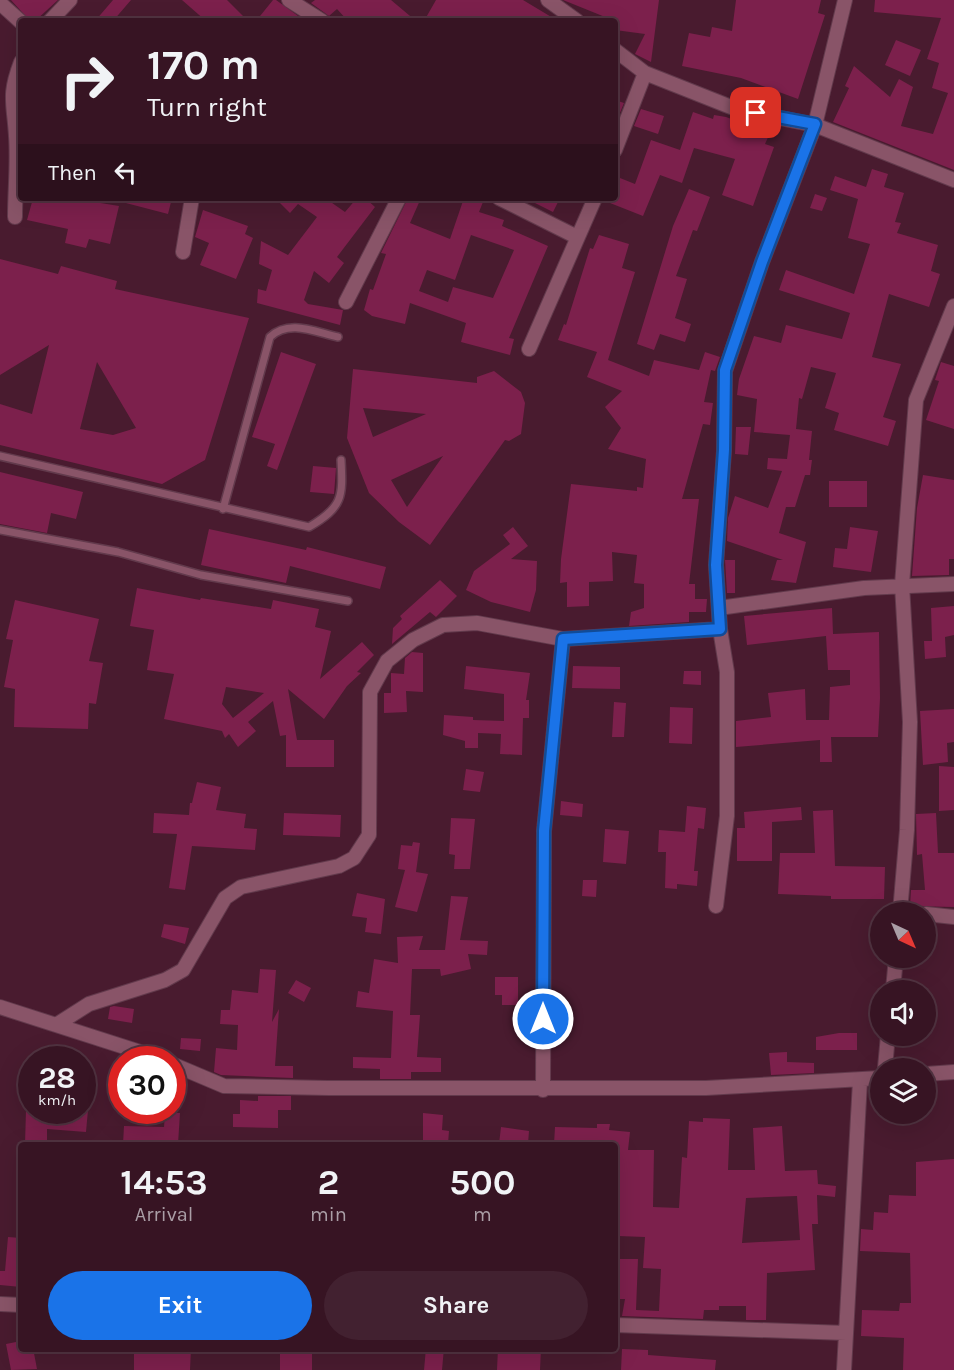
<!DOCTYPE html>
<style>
:root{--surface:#371423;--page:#422130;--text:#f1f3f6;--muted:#aa9ea6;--line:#513341;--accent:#1a73e8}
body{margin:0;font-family:Karla,sans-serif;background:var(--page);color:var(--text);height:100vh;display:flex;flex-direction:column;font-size:22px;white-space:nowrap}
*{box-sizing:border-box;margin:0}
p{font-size:20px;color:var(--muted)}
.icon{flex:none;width:33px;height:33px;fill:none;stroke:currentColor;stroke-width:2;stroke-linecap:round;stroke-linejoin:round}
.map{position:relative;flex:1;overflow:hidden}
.sheet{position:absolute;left:18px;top:1142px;width:600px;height:210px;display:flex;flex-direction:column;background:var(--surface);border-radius:6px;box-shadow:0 6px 24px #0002,0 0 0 2px var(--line)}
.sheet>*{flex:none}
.hud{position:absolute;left:18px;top:18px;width:600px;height:183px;border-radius:6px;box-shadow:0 6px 24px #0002,0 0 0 2px var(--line);background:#371423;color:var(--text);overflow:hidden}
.needle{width:39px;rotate:136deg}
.buttons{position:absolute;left:870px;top:902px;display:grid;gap:12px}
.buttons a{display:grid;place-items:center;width:66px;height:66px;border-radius:50%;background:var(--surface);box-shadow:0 6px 24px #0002,0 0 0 2px var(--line);font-size:30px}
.speed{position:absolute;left:18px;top:1046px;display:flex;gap:12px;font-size:30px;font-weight:700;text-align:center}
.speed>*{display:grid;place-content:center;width:78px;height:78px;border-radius:50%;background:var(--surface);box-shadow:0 6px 24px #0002,0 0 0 2px var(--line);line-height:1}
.speed small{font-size:15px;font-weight:400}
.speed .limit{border:9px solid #d22;background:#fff;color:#111}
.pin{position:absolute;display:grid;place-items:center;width:51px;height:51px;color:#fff;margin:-26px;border-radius:12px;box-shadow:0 3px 9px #0006}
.me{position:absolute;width:66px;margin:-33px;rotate:0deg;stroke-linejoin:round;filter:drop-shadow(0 0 4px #0008)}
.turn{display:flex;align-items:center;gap:21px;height:126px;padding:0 30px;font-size:27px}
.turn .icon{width:78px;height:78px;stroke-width:2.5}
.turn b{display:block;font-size:42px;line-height:51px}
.then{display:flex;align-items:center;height:57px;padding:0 30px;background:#0003;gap:12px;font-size:22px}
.eta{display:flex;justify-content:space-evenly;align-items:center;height:102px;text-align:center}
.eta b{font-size:36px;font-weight:700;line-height:42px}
.cta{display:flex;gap:12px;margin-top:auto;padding:12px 30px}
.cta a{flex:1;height:69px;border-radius:36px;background:var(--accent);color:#fff;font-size:24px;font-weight:700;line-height:69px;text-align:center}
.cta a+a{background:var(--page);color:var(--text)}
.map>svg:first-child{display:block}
</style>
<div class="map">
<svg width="954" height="1370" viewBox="0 0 954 1370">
<rect width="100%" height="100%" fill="#491b2f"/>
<!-- building -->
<path fill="#7c204c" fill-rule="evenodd" d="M11 0H58L35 21H30Z
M113 0H131L113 21H95Z
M182 0H227L248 21H206Z
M273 0H276L305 21H256Z
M315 0H391L416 21H348L337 9 329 16 311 3Z
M436 0H523L558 21H424Z
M563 0H659L651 62 635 54 645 34 615 30V21Z
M736 0H821L818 13 825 15 798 99 741 78 682 66 689 33 710 37 712 27 732 31Z
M875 0H954V170L833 122 849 88 845 86 854 66 890 97 899 79 913 87 901 126 933 134 948 93 932 88 939 63 927 59 941 18 874 12Z
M896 40 921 50 910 76 885 65Z
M615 100 624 103 617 120 615 119Z
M641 109 664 116 658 134 634 126Z
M693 112 713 119 714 115 726 117 770 133 765 144 774 147 753 206 722 195 735 159 694 148 682 183 660 175 643 216 610 203 615 198 620 178 635 184 651 140 680 150Z
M872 169 888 174 884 187 904 193 895 222 901 223 897 233 938 245 931 271 940 274 929 307 889 294 872 357 901 364 883 417 896 421 888 446 834 430 839 413 825 408 836 373 811 367 802 399 799 398 796 429 812 431 809 460H812L810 475H805L795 507H786L779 533 806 542 796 583 771 580 777 560H783L727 541 728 518 735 496 768 508 782 471 767 469 768 458 787 459 790 435 754 432 757 399 737 395 739 379 754 336 781 343 786 325 842 339 850 313 779 290 786 270 854 294 870 244 848 238 858 199 830 190 835 176 866 187Z
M689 189 710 197 697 231 693 230 676 276 687 279 675 318 691 324 685 342 660 334 654 350 637 344 673 226Z
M815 194 827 198 822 211 810 208Z
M40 198H70L119 206 110 244 89 239 86 248 65 243 68 229 27 220 32 202 39 203Z
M123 198H172L168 214 122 202Z
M275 198H325L345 212 357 198H365L375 207 337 257 344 263 329 283 314 271 304 300 308 304 343 310 340 325 257 303 258 289 266 291 272 270 259 264 261 241 288 255 317 217 298 204 290 213Z
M408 198H421L410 223 450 239 464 198H470L483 202 479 212 504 220 502 226 548 246 509 338 514 339 510 355 461 342 466 323 410 303 405 324 372 316 364 310 370 289 373 290 386 254 381 253ZM471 235 514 250 493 298 453 287 448 302 419 291 427 270 455 280Z
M525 198H560L553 212Z
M203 210 248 226 245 234 253 238 236 279 200 265 209 243 195 237Z
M599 235 629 244 622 268 635 272 608 360 649 376 654 360 699 370 705 352 720 357 715 371 711 370 704 402 713 403 710 425 703 424 682 499H699L689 584H695V599H707L706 612H689V622L629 626 631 612 644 608V584L634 583 637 555 612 552 613 581 589 582V606L567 607V582L560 583 561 559 571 484 637 491V487L643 488 646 459 608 449 621 428 605 407 622 391 587 377 597 352 558 340 564 324 566 325 590 248 593 249Z
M0 259 58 274 61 266 117 281 115 289 249 318 205 460 162 484 0 445V404L32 414 49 345 0 375ZM97 362 136 428 113 435 80 429Z
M281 352 316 364 277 470 267 466 275 444 252 437Z
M941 362 954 366V429L926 420 939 381 935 380Z
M353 369 477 383V377L494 371 521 392 525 403 521 434 509 441 505 440 430 545 399 522 369 493 347 438ZM363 408 426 414 373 437ZM443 456 407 507 391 480Z
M736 427H751L748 455 735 454Z
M313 466 336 468 334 494 310 492Z
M0 472 83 492 76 519 51 513 47 533 0 524Z
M923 475 954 480V559H949V575L912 576 917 508Z
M829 481H867V507H829Z
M513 527 528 546 511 559 537 561 536 590 530 612 491 602 466 590 474 571 510 544 503 535Z
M850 527 878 531 871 572 833 567 835 548 847 549Z
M209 529 306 550 307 547 386 567 380 589 290 566 286 583 201 565Z
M725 560H735V593H727Z
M440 580 457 596 436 617 430 612 392 644 393 628 402 619 400 616Z
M137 588 200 600 201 598 271 609 273 600 319 609 315 627 331 631 320 679 362 642 374 655 357 672 361 673 347 686 324 719 288 689 297 740H334V767H286V735L280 736 273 701 248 722 256 731 238 747 229 734 225 738 222 731 164 719 174 674 147 670 154 630 130 626ZM226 687 264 693 233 718 222 704Z
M15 600 99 619 89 661 103 663 96 704 89 703 88 729 14 727 15 689 4 687 13 640 6 639Z
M954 606V635L945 637 946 657 925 659 924 641H932L931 608Z
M832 608 833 634 879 632 880 698 878 737H831L832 762H820V740L736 747V721L771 717 768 693 805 689 806 720H829L830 687 850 685V670H828L826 636 747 645 744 616Z
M412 652 423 653V692L406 691 407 712 384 713V693H391V673L404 674 405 658Z
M466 666 530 673 526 700H529V718H523L522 755 500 754 501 734 478 733V748H465V741L443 735 444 715 473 717V720L504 721V694L464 689Z
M573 666 620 667V689L572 688Z
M684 671H701V685L683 684Z
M614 702 626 703 624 737H612Z
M670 707 693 708 692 744 669 743Z
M954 709V742L947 743 948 762 923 765 920 711Z
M939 766 954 767V810L939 811Z
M466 769 484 772 480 792 463 790Z
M197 782 221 787 216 810 246 814 244 828 257 829 255 850 192 846 185 890 169 888 177 834 153 833 154 813 189 815 190 803H192Z
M561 801 583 804 582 817 560 815Z
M687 806 706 808 704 829 698 828 694 871H698L697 886 677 884V889L665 888 666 852H658L659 830 685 832Z
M801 807 802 820 772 822V861H737V828H745L744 812Z
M833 810 835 866 885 867 884 899H831V896L778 894 780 853H815L813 811Z
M284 813 341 815 340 837 283 835Z
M936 813 938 853H954V907L910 906 911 890H925L922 854 917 855 916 814Z
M451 818 475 819 470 869H454L455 855 449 854Z
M605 829 629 831 626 864 603 862Z
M413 842 420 843 416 872 428 874 417 912 395 907 405 870 398 869 401 845 412 846Z
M583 880H597L596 897 582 896Z
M357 893 385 899 381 934 365 932 367 918 352 916Z
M451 896 468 897 460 940 488 941 487 955 468 954 471 969 441 976 440 969H412L410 1015H420L417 1057 441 1058V1072H411V1079H380V1069L353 1068V1057L391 1058 393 1011 356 1007 358 991 369 993 374 959 398 963 397 937 423 936 419 950H445Z
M164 924 189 928 185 944 161 937Z
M260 969 276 970 272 1022 279 1009 275 1066H293V1078L221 1075 214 1072 216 1048 237 1050 238 1025 220 1024 221 1010H230L232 990 258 993Z
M495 977H518V1005H502V995H495Z
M296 980 311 988 304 1002 288 993Z
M114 1006 134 1009 132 1023 108 1019 110 1007Z
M839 1033H857V1050H816V1037Z
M181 1038 201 1039 200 1051 180 1049Z
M787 1052V1062L814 1063V1073L771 1075 769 1053Z
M258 1096H291V1110H278V1128L233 1127V1114H240V1100L258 1101Z
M26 1110H88L86 1132 47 1129V1144H25Z
M165 1113H180L178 1144H123L124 1126 164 1127Z
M423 1113 443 1115 442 1130 449 1131 448 1144H423Z
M703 1118 730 1119 728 1170H755L753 1128 782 1126 785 1171 817 1170 818 1184 836 1186 835 1197 817 1195 818 1224H812L815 1270 767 1273 766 1320H746V1306H719V1310H704L703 1319 622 1316 625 1299H617L619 1259H638L636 1310 659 1311 661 1269 643 1268 645 1237 618 1236 615 1143 575 1142V1144H554L555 1127 597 1128V1124H610L609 1130 630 1132 628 1150H654L653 1207 679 1208 682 1157 687 1158 689 1121 703 1122ZM797 1196 800 1240 742 1243 746 1198Z
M501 1127 529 1131 528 1144H499Z
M954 1159V1370H903L904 1338 861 1336 862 1310 899 1311 900 1303H911L910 1253 860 1251 861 1229 873 1230 874 1212 888 1213 889 1195 916 1196V1162Z
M8 1237 21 1238V1287L0 1285V1271H5Z
M21 1341V1348H33L37 1369 11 1370 6 1344Z
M134 1348H191L190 1370H134Z
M280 1348H312V1370H280Z
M426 1348H444L442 1370H424Z
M498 1348H541L540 1370H497Z
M622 1349 648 1350V1355L716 1360 715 1370H621Z"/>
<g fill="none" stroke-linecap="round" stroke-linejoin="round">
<defs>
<path id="service" d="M0 456 309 527C343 507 343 497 341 460
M223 509 270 337C289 319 315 332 338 337
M0 530 118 552 201 575 348 601"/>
<path id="minor" d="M289 0 322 21
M548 0 577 21
M845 0 815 125 954 180
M0 3 21 22
M50 21 70 0
M615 50 645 73 736 109 815 125 762 262 725 371 724 451 716 565 720 629 727 672V816L716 906
M615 150 645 73
M499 198 577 237
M15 217C15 190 18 163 16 136 14 102 8 96 21 62
M183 252 192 198
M346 302 399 198
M529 349 595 198
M719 608 864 588 954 584
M900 912 907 830 910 722 902 585 916 400 954 306
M926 914 954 917
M893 990 896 957
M0 1007 162 1059
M56 1025 89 1004 165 980 183 970 225 898 241 887 339 866 354 858 369 835 370 692 387 661 413 640 443 625 477 623 563 639 720 629
M172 1064 224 1086 328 1088H706L880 1078
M885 1068 888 1035
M926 1074 954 1072
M543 1090 544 831 563 639
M0 1304 21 1305
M615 1325 846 1333
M844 1370 860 1081"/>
</defs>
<!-- service casing -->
<use href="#service" stroke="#623a4c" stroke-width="10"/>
<!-- minor casing -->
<use href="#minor" stroke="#623a4c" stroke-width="16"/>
<!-- service -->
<use href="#service" stroke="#895468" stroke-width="7"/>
<!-- minor -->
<use href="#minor" stroke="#895468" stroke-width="14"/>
</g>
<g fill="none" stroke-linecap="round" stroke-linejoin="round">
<defs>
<path id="route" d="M543 1019 544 831 563 639 720 629 716 565 724 450 725 370 762 262 815 124 756 113"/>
</defs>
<!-- route casing -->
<use href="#route" stroke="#114b97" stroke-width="15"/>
<!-- route -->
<use href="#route" stroke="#1a73e8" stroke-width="10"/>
</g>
</svg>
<div class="buttons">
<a><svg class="needle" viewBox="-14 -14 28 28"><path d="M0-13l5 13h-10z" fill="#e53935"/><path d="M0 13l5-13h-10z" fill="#aa9ea6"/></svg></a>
<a><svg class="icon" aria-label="sound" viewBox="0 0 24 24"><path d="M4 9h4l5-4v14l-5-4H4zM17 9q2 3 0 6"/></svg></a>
<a><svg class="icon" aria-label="layers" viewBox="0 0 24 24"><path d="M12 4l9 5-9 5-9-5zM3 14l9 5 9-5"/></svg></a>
</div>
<div class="speed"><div>28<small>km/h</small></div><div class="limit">30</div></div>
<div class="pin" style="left:756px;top:113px;background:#d93025"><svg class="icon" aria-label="arrive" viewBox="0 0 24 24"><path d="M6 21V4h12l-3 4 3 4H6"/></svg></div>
<svg class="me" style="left:543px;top:1019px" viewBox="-20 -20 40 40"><circle r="17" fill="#1a73e8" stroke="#fff" stroke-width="3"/><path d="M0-11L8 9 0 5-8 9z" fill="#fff"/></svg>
<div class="hud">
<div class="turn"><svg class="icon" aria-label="right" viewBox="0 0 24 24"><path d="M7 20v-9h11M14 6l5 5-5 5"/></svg><div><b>170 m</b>Turn right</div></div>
<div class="then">Then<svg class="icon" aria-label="left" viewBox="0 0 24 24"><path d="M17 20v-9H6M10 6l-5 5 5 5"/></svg></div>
</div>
<section class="sheet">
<div class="eta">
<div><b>14:53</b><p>Arrival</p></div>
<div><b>2</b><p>min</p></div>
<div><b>500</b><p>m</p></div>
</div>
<div class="cta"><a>Exit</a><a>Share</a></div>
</section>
</div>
